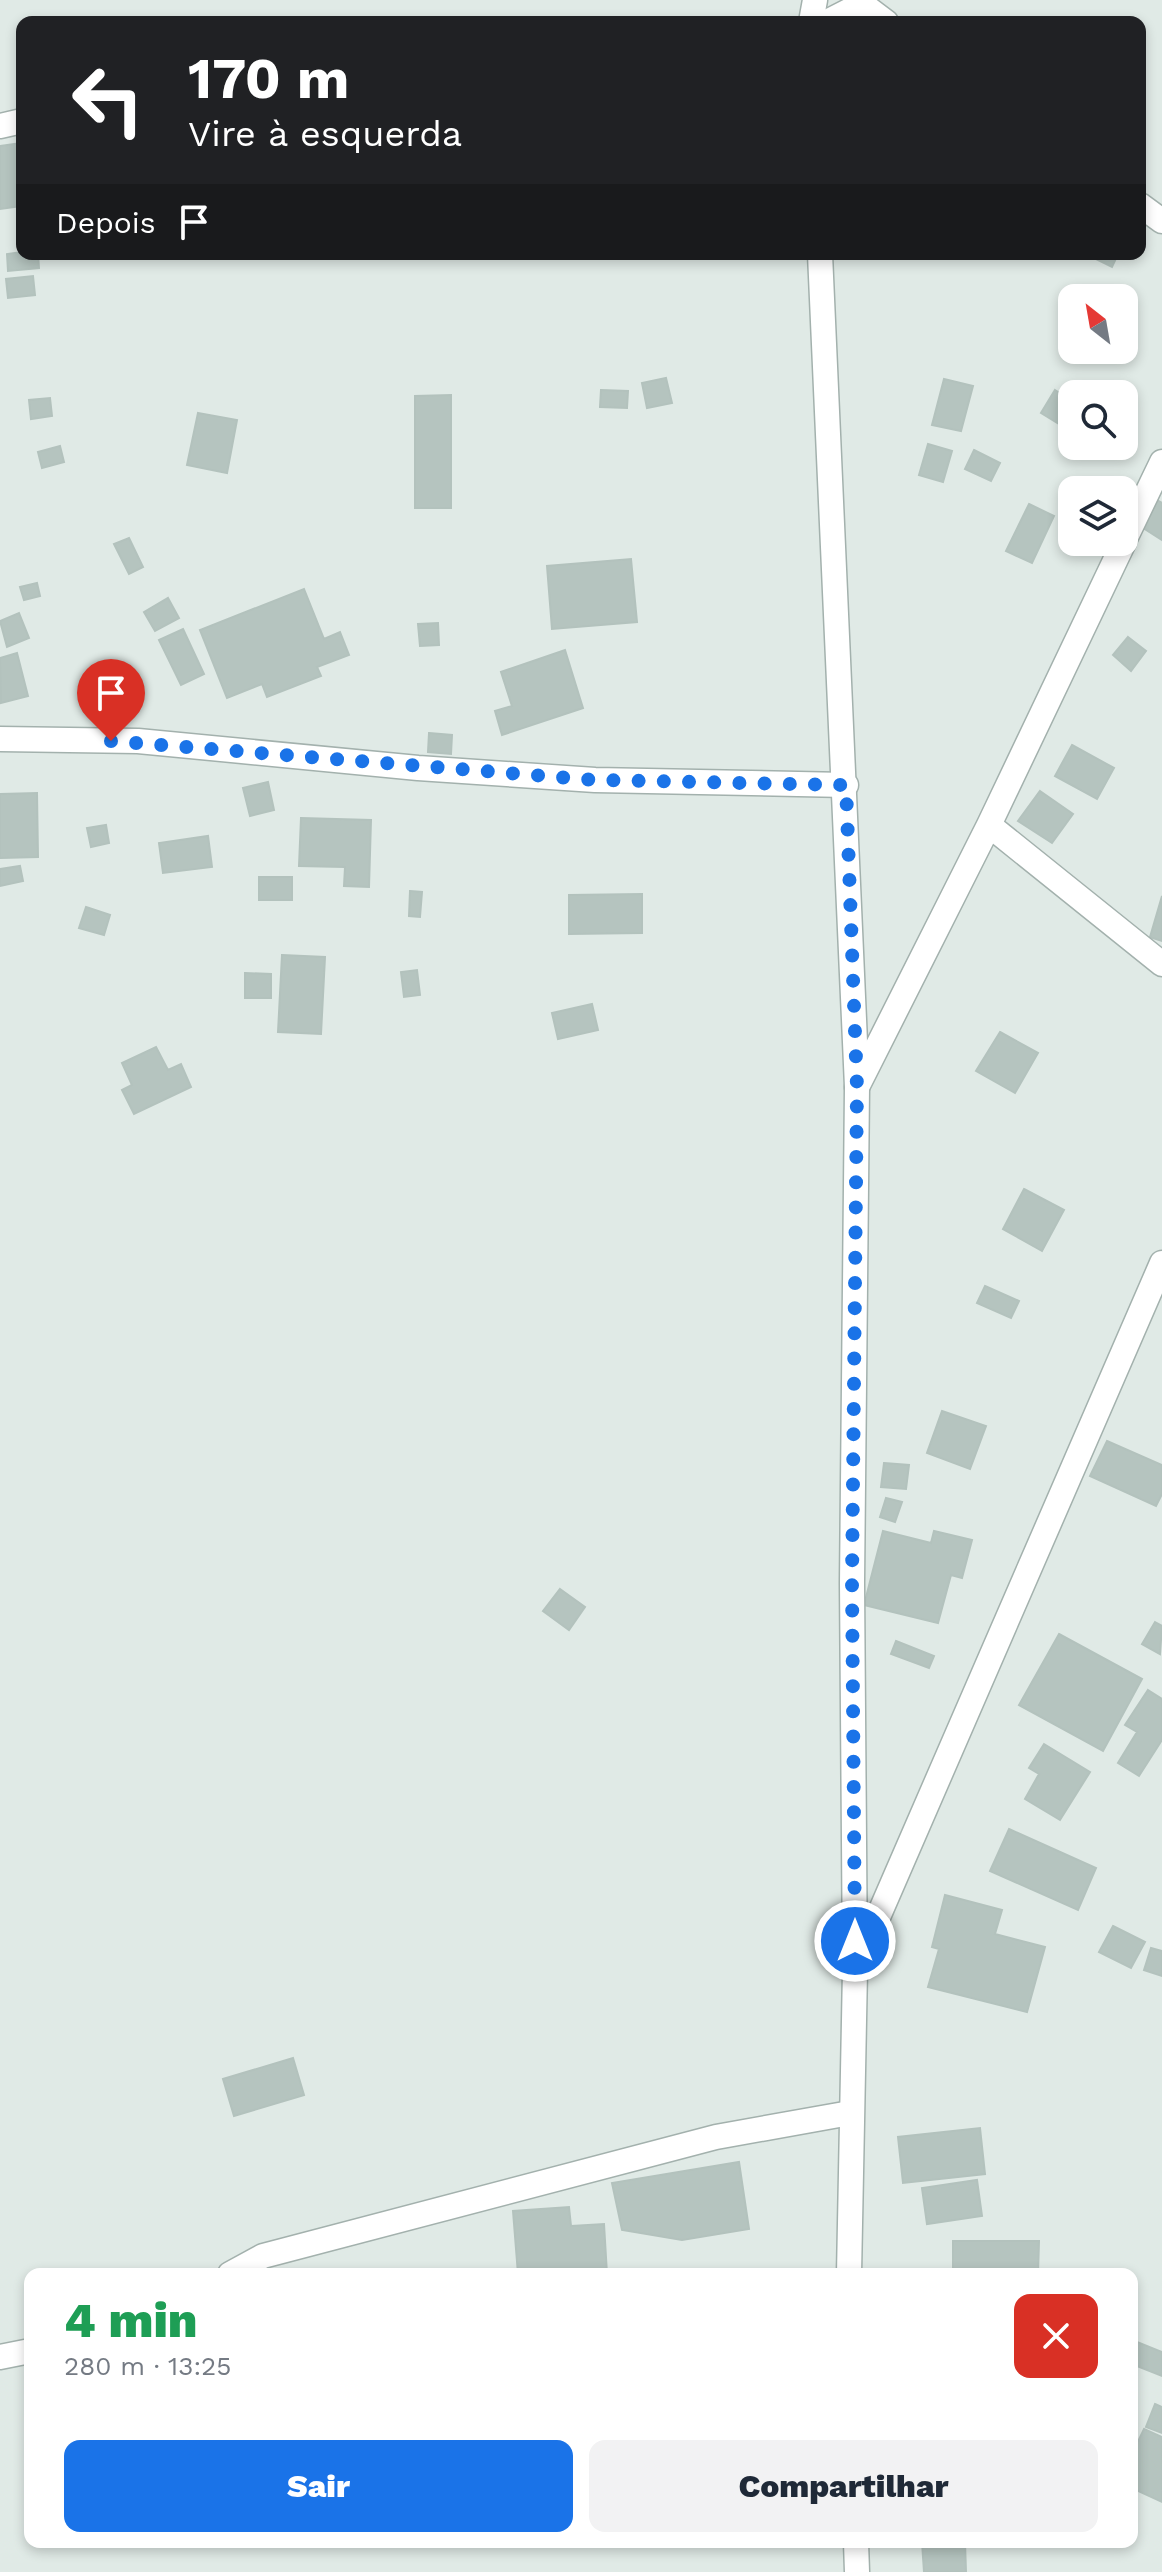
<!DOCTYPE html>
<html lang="pt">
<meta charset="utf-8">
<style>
:root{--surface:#fff;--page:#f2f2f3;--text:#1f2937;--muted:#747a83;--accent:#1a73e8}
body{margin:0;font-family:"Work Sans",sans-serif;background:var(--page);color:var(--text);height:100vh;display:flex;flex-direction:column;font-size:30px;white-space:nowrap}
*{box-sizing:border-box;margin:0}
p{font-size:26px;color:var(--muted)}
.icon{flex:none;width:44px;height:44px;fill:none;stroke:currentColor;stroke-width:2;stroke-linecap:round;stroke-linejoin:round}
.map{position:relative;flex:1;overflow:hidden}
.sheet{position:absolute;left:24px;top:2268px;width:1114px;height:280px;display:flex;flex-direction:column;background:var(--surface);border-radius:16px;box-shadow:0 4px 12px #0003}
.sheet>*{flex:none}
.hud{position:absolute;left:16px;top:16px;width:1130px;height:244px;border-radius:16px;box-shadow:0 4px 12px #0003;background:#202124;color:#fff;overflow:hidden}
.needle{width:52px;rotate:329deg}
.controls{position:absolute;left:1058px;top:284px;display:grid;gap:16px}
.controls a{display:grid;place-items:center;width:80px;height:80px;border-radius:16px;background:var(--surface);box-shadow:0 4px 12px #0003;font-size:40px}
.pin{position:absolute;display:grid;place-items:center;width:68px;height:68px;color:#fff;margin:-82px -34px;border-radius:50% 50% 50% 0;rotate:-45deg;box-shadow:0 0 8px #0007}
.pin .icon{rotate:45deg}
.me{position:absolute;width:88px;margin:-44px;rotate:0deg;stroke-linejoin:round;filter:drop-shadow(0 0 6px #0008)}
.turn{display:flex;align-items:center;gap:28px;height:168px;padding:0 40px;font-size:36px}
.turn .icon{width:104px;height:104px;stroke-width:2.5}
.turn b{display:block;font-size:56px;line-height:68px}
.then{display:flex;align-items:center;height:76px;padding:0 40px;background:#0003;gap:16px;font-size:30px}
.round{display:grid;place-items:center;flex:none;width:84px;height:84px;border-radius:16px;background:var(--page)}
.summary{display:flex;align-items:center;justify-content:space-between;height:136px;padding:0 40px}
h1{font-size:48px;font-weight:800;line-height:60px;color:#1e9e55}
.action{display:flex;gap:16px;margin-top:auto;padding:16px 40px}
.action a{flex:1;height:92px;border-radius:16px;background:var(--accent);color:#fff;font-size:32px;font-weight:800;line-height:92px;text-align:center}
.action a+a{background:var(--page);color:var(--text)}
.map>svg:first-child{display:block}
</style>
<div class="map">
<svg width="1162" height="2572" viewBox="0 0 1162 2572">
<rect width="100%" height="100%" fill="#e0eae6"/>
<!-- building -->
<path fill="#b5c4bf" stroke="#b3c2bd" stroke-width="2" d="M22 143V206L0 209V146Z
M22 252 38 254 39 268 8 271 7 254Z
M1086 254H1118L1112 267Z
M33 276 35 295 8 298 6 279Z
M666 378 672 403 647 408 642 383Z
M944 379 973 386 961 431 932 425Z
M601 390 628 391 627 408 600 407Z
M1055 390 1072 401V432L1041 413Z
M451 395V508H415V396Z
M50 398 52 416 31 419 29 400Z
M198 413 237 420 227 473 187 465Z
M928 444 952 451 943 482 919 475Z
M60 446 64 462 42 468 38 452Z
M974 450 1000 463 991 481 965 469Z
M1157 500 1162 503V540L1140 526Z
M1029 504 1054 516 1032 563 1006 551Z
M129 538 143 567 129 574 114 544Z
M631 559 637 622 552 629 547 566Z
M37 583 40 596 24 600 20 587Z
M304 589 324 639 340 632 349 655 317 667 321 676 267 697 262 684 227 698 200 630Z
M168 598 179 618 155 631 144 612Z
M19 613 29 638 7 647 0 621Z
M438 623 439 645 420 646 418 624Z
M183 629 204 674 181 685 159 640Z
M1128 637 1146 651 1131 671 1113 655Z
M565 650 583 708 502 735 495 711 512 706 501 672Z
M17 653 28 696 1 703 0 658Z
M429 733 452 735 451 754 428 752Z
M1072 745 1114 768 1097 799 1055 776Z
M268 782 274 810 250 816 243 788Z
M1040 791 1073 814 1052 843 1018 821Z
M37 793 38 857 0 858V794Z
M301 818 371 820 369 887 344 886 345 867 299 866Z
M106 825 109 843 91 847 87 828Z
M208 836 212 867 163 873 159 843Z
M20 866 23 881 0 886V869Z
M259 877H292V900H259Z
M410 891 422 892 420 917 409 916Z
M642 894V933L569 934V895Z
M1162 896V941L1150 937Z
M86 907 110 915 104 935 79 928Z
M282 955 325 957 321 1034 278 1032Z
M417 970 420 995 404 997 401 972Z
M245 973 271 974V998H245Z
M592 1004 598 1030 558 1039 552 1013Z
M1000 1032 1038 1053 1015 1093 976 1071Z
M156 1047 168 1070 181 1064 191 1087 134 1114 122 1090 132 1085 122 1063Z
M1024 1189 1064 1210 1042 1251 1003 1229Z
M985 1286 1019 1301 1011 1318 977 1303Z
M942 1411 986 1426 970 1469 927 1453Z
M1107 1441 1162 1465V1494L1156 1506 1090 1476Z
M884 1463 909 1465 906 1489 881 1487Z
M886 1498 902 1502 895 1522 880 1517Z
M883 1531 931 1543 934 1531 972 1540 962 1578 951 1575 938 1623 864 1605Z
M560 1589 585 1607 569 1630 543 1611Z
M1155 1622 1162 1626 1160 1654 1142 1644Z
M1059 1634 1142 1679 1103 1751 1019 1705Z
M896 1641 934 1656 929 1668 891 1654Z
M1148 1690 1162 1699V1740L1139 1776 1118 1763 1137 1732 1125 1725Z
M1044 1744 1090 1772 1060 1820 1025 1799 1039 1774 1029 1768Z
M1009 1829 1096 1868 1078 1910 990 1871Z
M945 1895 1002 1910 995 1934 1045 1947 1027 2012 928 1987 939 1949 932 1947Z
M1113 1926 1145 1942 1131 1968 1099 1952Z
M1151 1948 1162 1951V1976L1144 1970Z
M293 2058 304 2095 234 2116 223 2079Z
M980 2128 985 2174 903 2183 898 2137Z
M739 2162 749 2229 682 2240 622 2230 612 2183Z
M977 2180 982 2216 927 2224 922 2188Z
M569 2207 571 2226 604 2224 607 2274H518L513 2211Z
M953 2241H1039L1038 2274H953Z
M625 2271H755V2274H625Z
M1132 2340 1162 2352V2376L1132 2364Z
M1155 2404 1162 2407V2433L1146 2427Z
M1144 2429 1162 2437V2502L1132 2488V2454Z
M922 2542H965L966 2572H924Z"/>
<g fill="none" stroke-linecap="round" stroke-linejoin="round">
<defs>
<path id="minor" d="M862 4 886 22
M827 22 862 4 863 0
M0 126 22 121
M1140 205 1162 221
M1124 541 1162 462
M0 739 138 741 418 768 595 780 846 785
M989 825 1162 964
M857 1087 989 825 1124 542
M855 1970 1162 1263
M230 2274 263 2256 716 2137 850 2113
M0 2357 30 2351"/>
<path id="tertiary" d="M811 22 815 0
M820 254 857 1087 852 1583 855 1970 849 2274
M856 2542 857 2572"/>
</defs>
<!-- minor casing -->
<use href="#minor" stroke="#a3b1ad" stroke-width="27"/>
<!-- tertiary casing -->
<use href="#tertiary" stroke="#a3b1ad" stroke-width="27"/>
<!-- minor -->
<use href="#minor" stroke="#fff" stroke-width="24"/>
<!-- tertiary -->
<use href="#tertiary" stroke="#fff" stroke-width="24"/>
</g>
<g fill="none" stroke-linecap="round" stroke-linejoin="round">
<!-- route -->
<path stroke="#1a73e8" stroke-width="14" stroke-dasharray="0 25.2" d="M111 741 595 780 846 785 857 1087 852 1583 855 1941"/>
</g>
</svg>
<div class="controls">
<a><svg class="needle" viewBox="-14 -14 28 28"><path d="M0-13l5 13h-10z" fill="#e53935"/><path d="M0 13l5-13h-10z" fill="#747a83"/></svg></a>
<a><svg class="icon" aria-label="search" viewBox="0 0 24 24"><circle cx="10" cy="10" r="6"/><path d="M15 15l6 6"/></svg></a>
<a><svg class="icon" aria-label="layers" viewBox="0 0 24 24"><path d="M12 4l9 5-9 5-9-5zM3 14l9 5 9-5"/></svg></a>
</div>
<div class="pin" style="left:111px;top:741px;background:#d93025"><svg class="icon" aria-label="arrive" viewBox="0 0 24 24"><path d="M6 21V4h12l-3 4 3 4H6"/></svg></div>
<svg class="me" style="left:855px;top:1941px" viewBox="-20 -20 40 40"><circle r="17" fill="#1a73e8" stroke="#fff" stroke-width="3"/><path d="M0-11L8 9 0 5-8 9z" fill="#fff"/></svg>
<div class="hud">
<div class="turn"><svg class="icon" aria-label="left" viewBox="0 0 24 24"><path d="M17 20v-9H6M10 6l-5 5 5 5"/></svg><div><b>170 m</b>Vire à esquerda</div></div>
<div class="then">Depois<svg class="icon" aria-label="arrive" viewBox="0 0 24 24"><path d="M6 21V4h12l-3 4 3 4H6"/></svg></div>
</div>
<section class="sheet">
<div class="summary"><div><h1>4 min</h1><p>280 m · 13:25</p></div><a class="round" style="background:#d93025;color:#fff"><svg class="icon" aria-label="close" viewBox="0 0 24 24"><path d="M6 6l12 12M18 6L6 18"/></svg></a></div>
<div class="action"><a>Sair</a><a>Compartilhar</a></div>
</section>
</div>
